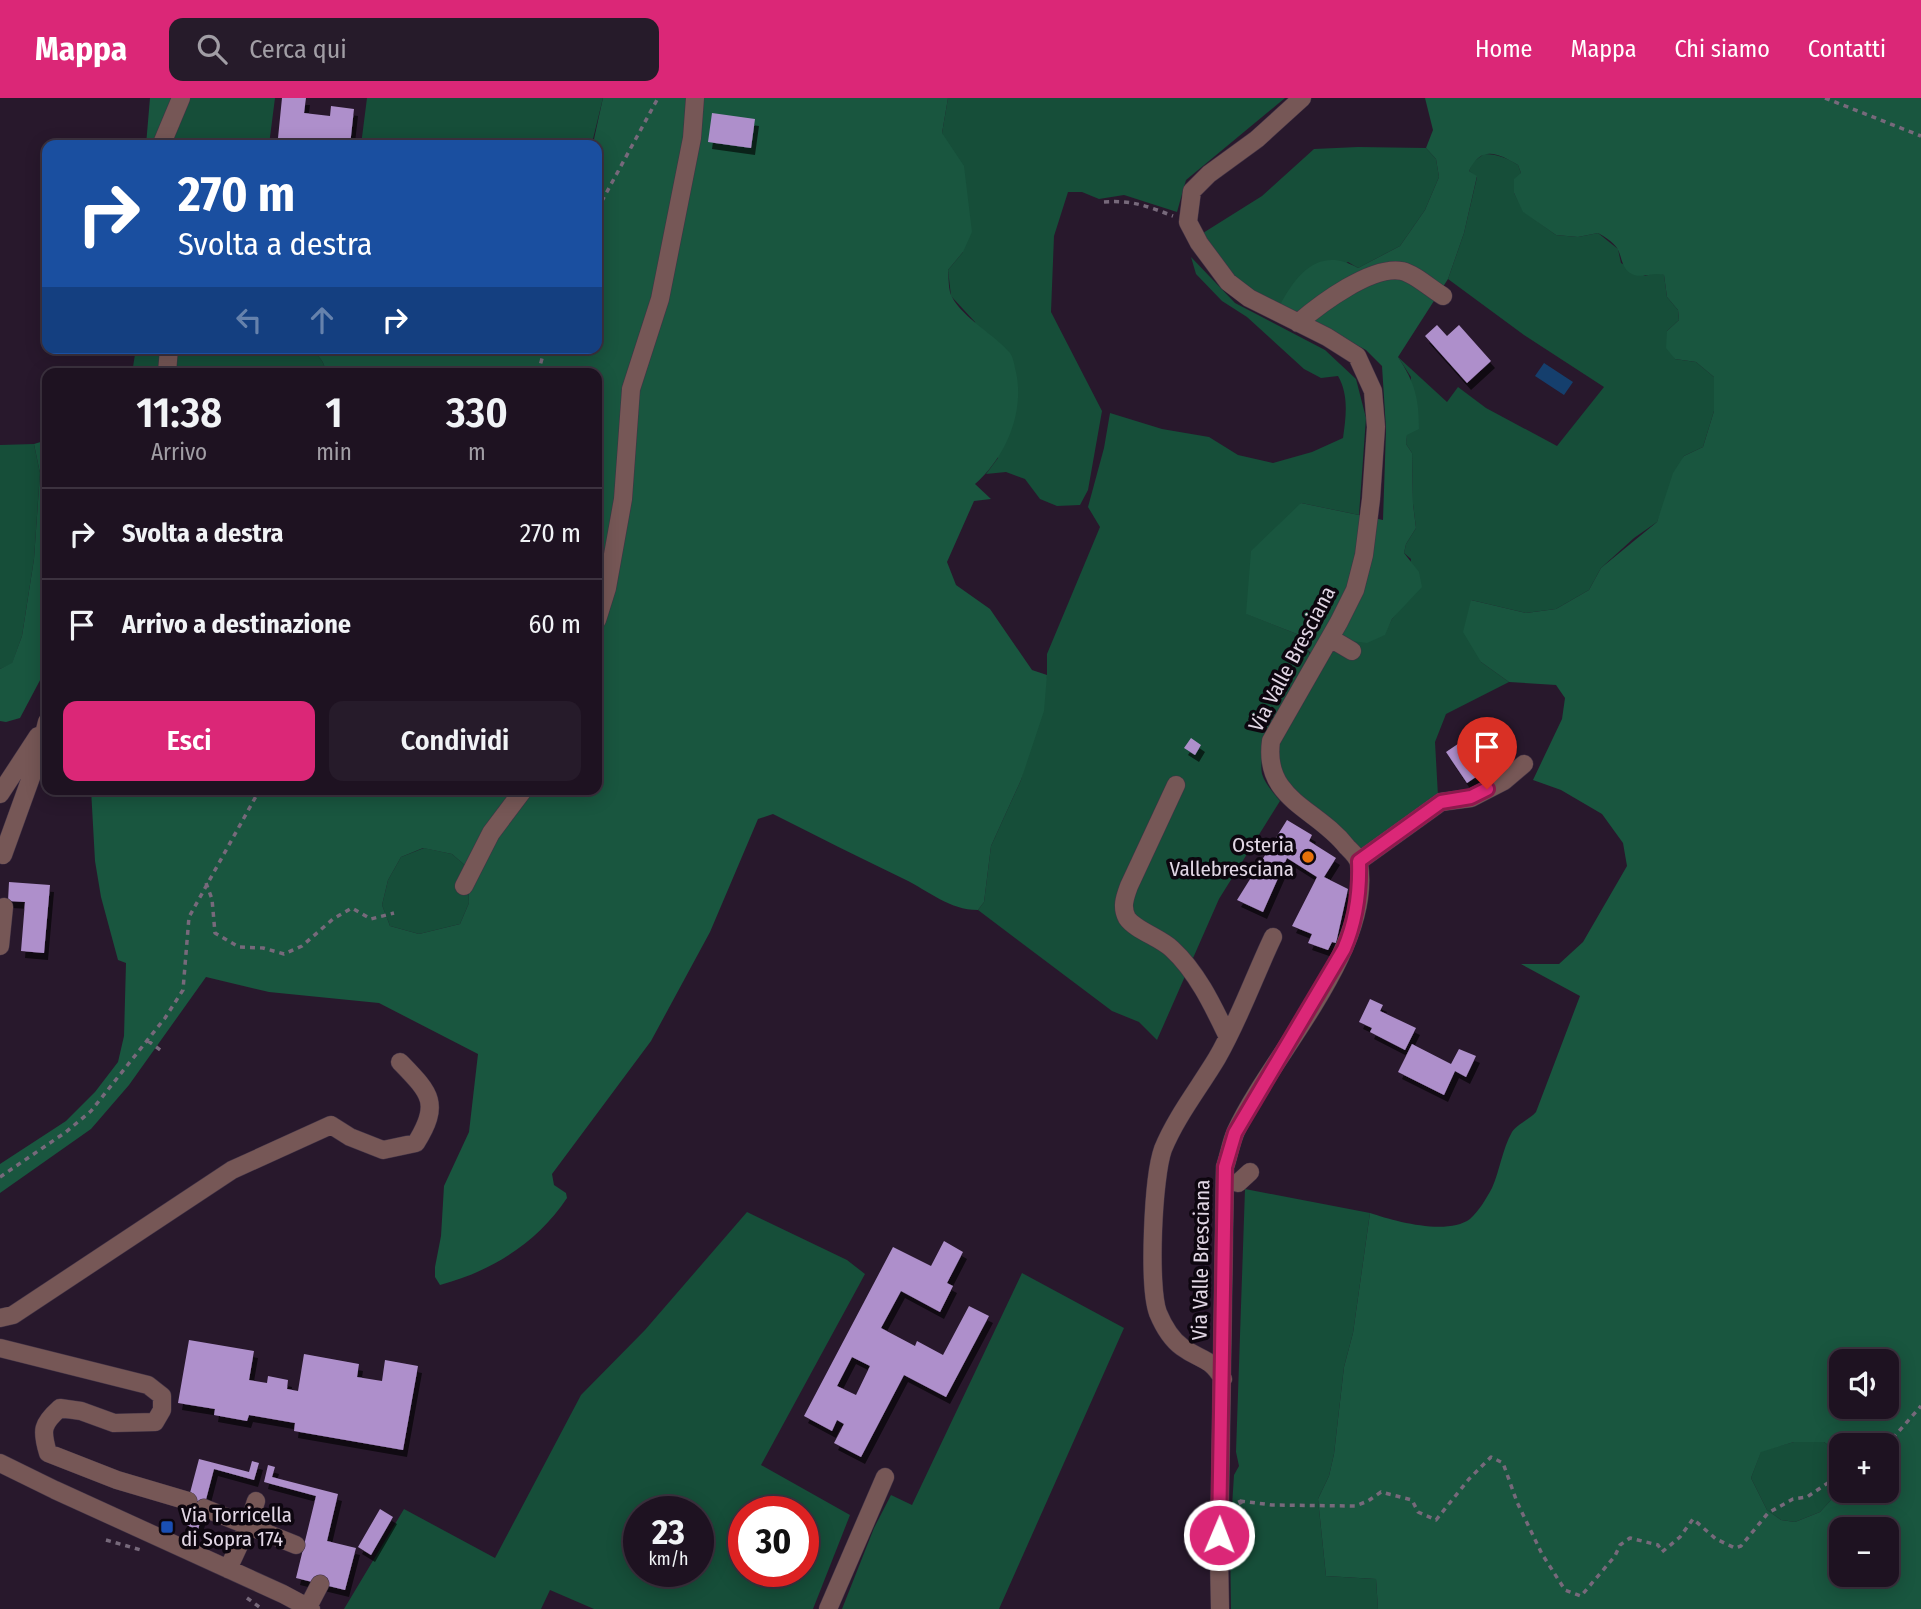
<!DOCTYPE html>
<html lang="it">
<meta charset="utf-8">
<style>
:root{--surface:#1e1221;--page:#261b2a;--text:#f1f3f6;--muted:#a19ea5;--line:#3c323f;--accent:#db2777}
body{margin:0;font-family:"Fira Sans Condensed",sans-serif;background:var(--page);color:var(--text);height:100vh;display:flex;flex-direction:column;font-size:26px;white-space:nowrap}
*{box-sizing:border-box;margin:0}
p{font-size:23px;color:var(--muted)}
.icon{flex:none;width:38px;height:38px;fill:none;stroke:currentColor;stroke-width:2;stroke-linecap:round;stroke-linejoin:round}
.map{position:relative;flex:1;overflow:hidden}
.sheet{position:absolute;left:42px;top:270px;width:560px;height:427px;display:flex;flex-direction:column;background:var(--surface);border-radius:14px;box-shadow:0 4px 18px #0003,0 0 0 2px var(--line)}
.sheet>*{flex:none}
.hud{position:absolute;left:42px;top:42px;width:560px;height:214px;border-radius:14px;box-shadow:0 4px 18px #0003,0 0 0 2px var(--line);background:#1a4fa0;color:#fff;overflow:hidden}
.fabs{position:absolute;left:1829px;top:1251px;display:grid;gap:14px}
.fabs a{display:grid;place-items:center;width:70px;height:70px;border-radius:14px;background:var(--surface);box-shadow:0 4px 18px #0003,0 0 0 2px var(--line);font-size:35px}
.speed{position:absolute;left:623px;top:1398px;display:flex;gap:14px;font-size:35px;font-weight:700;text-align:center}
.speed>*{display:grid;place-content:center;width:91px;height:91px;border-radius:50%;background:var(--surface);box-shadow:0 4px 18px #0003,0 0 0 2px var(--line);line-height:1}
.speed small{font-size:18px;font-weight:400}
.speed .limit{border:10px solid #d22;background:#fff;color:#111}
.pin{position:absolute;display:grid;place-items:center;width:60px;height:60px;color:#fff;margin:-72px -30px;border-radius:50% 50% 50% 0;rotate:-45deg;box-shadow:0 0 7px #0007}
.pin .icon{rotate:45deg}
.me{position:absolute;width:77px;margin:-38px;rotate:1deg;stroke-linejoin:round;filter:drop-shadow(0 0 5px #0008)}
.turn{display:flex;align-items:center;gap:24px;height:147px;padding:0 21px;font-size:32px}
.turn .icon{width:91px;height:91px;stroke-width:2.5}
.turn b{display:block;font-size:49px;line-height:60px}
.lanes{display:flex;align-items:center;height:66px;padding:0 21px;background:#0003;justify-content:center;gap:35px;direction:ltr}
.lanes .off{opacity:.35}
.eta{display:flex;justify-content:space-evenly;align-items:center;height:119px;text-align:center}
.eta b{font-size:42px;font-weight:600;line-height:49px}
.primary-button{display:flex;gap:14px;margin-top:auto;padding:14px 21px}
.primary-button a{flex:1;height:80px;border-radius:14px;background:var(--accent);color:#fff;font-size:28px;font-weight:600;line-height:80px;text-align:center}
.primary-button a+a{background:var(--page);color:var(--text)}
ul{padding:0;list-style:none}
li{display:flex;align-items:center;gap:21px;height:91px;padding:0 21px;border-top:2px solid var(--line)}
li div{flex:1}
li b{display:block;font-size:26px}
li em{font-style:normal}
header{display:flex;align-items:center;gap:42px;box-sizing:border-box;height:98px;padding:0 35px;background:var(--accent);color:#fff}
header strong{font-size:33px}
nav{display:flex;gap:38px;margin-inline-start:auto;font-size:24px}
.search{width:490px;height:63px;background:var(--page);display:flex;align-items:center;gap:18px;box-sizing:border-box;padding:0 24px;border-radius:14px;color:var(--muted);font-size:26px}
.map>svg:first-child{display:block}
</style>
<header>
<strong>Mappa</strong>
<div class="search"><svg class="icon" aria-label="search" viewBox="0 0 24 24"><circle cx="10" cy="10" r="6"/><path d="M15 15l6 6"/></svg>Cerca qui</div>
<nav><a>Home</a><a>Mappa</a><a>Chi siamo</a><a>Contatti</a></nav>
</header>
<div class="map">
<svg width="1921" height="1511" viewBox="0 0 1921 1511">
<defs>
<filter id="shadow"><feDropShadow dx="4" dy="7" stdDeviation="0" flood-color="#0009"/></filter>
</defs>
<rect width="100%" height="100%" fill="#28182c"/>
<!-- green -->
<path fill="#164e39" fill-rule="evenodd" d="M181 0H275L269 47H173V18Z
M367 0H603L593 41 587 47H361Z
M948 0H1285L1186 82 1177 114 1124 97 1099 101 1082 94H1068L1054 138 1051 214 1102 313 1088 392 1080 407 1057 408 1040 401 1025 381 1006 374 986 376 998 360 975 224 951 198 948 172 963 154 942 35Z
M1358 49 1426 50 1436 61 1439 79 1425 112 1400 148 1358 170 1348 164 1280 207 1240 185 1228 172 1203 135 1262 98 1314 51Z
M1484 56C1498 56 1507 60 1518 67L1521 75 1514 95 1524 114 1556 137 1578 139 1598 135 1618 151 1621 165 1645 178 1657 174 1664 177 1667 199 1678 212 1679 222 1667 233 1675 261 1696 264 1714 279V313L1703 349 1684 358 1657 424 1634 440 1601 470 1589 492 1556 511 1526 515 1471 502 1481 564 1509 584 1446 616 1435 644 1438 698 1360 756 1294 698 1274 661C1280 635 1316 555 1341 545 1354 540 1371 539 1384 537L1392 521 1405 505 1411 461 1404 455 1406 446 1416 430 1413 406 1412 355 1406 346 1411 279 1398 259 1447 304 1458 289 1486 310 1557 348 1604 289 1524 237 1448 181 1464 135 1477 79 1469 73 1473 64Z
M1191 159 1235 205 1325 252 1356 281 1366 320 1359 417 1301 405 1247 516 1297 536 1310 556C1296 583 1256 646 1262 676 1265 686 1274 695 1280 703L1219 801 1157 942 1139 924 1112 913 978 812 984 804 991 748 1021 682 1047 577V556L1100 429 1088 409 1104 350 1110 315 1162 331 1209 339 1238 357 1273 365 1312 354 1343 340C1346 319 1349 297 1338 278L1321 280 1304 271 1247 219 1222 203 1196 176Z
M136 250H307C318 257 324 261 326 275H132Z
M34 346 40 375 34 461 22 538 12 566 0 571V347Z
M424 750 452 756 467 769 469 805 460 826 419 836 390 828 382 807 388 782 401 759Z
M1245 1091 1370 1115 1353 1235 1344 1269 1334 1356 1329 1378 1318 1401 1326 1478 1376 1481 1378 1511H1231L1230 1440 1234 1377 1239 1368 1236 1354Z
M747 1114 847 1162 865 1176 761 1367 850 1417 813 1511H594L550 1492 541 1511H344L404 1411 495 1460 581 1297 645 1232ZM639 1414H698V1474H639ZM744 1414H803V1474H744Z
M1022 1175 1124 1230 999 1511H842L874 1430 891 1397 912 1407Z
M1794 1344H1824L1841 1356V1393H1859L1846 1400 1831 1402 1820 1414 1795 1424 1781 1422 1767 1412 1751 1380 1761 1353Z"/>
<!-- forest -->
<path fill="#19563f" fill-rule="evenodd" d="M150 0H181L173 18V47H146Z
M603 0H948L942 35 964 68 972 134 963 154 948 172C949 180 948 192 952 199 963 220 995 237 1010 255 1013 259 1014 265 1015 270 1026 311 1007 358 975 386L991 401 974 403 947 464 956 487 990 511 1032 572 1047 577 1044 613 1021 682 991 748 984 804 978 812C949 812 929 793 904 781 860 760 817 738 773 716L758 721 710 834 651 943 552 1076 554 1087 566 1095 567 1100C537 1145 492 1173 440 1187L435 1179V1169L441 1138 444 1088 469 1034 478 956 379 905 269 894 206 879 129 987 91 1031 0 1095V1066L66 1023 95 994 118 964 124 938 126 865 118 862 101 799 95 763 91 691H597V275H326C324 261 318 257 307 250H597V47H587L594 41ZM423 750 452 756 467 769 469 805 460 826 419 836 390 828 382 807 388 782 401 759Z
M1425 0H1921V1511H1378L1376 1481 1326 1478 1318 1401 1329 1378 1334 1356 1344 1269 1353 1235 1370 1115C1394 1123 1447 1138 1470 1121 1479 1113 1486 1101 1492 1090 1500 1072 1502 1052 1512 1034 1517 1026 1529 1022 1536 1014L1580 898 1521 866H1559L1583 844 1627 768 1623 745 1602 716 1561 692 1533 682 1562 621 1565 600 1556 587 1509 584 1481 564 1463 534 1471 502 1526 515 1556 511 1589 492 1601 470 1657 424 1673 375 1684 358 1703 349 1714 313V279L1696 264 1675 261 1666 250 1667 233 1679 222 1678 212 1667 199 1664 177C1653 173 1641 182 1630 175 1621 169 1622 158 1617 150 1612 143 1605 139 1598 135L1578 139 1556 137 1523 114 1514 95V81L1521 75 1518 67C1498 55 1481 47 1469 73L1477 78 1464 135 1448 181 1398 259C1415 285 1419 300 1419 331L1407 337 1406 346 1412 355 1413 406 1416 430 1406 446 1404 455 1419 474 1422 489 1392 521 1385 537 1367 545 1345 542 1318 566 1297 536 1246 516 1251 453 1301 405 1383 422 1386 331 1382 268 1366 252 1280 207C1297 175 1320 148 1358 170L1400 148 1425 112 1439 79 1436 61 1426 50 1433 32ZM1841 1264H1886V1309H1841ZM1794 1344H1824L1841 1356V1348H1886V1393H1859L1846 1400 1831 1402 1820 1414 1795 1424 1781 1422 1767 1412 1751 1380 1761 1354ZM1841 1432H1886V1477H1841Z
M47 342V569L20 620 6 624 0 623V571L12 565 22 538 34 461 40 375 34 346Z"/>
<!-- water -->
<path fill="#153f6d" d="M1544 265 1573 284 1564 297 1535 278Z"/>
<!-- building -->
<path fill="#ae8fcb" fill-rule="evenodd" filter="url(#shadow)" d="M282 0H306L304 15 330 18 331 8 354 11 350 47H329V45L278 40Z
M712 15 755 21 751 50 708 44Z
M1437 227 1447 238 1459 227 1491 263 1467 285 1425 238Z
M1483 629 1504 660 1467 685 1446 654Z
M1191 640 1201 647 1195 657 1184 650Z
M1287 722 1312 737 1309 743 1336 760 1324 779 1348 791 1336 845 1332 844 1328 852 1308 845 1312 836 1292 828 1317 779 1287 760 1263 814 1237 802Z
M9 784 50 787 44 855 21 853 25 804 8 803Z
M1370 901 1383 907 1380 913 1416 930 1405 952 1370 934 1372 930 1359 924Z
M1412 946 1451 966 1459 951 1476 958 1466 979 1455 973 1444 997 1398 974Z
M944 1143 963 1154 947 1185 953 1188 940 1214 901 1193 881 1230 915 1248 917 1243 943 1257 969 1208 989 1218 946 1299 904 1277 861 1359 834 1345 844 1326 837 1322 832 1333 804 1318 893 1149 931 1168ZM852 1259 870 1268 856 1297 837 1288Z
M189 1242 254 1253 249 1282 267 1285 268 1278 288 1282 287 1291 298 1293 304 1256 359 1266 357 1279 382 1283 385 1262 418 1268 403 1352 294 1333 295 1325 249 1317 247 1323 214 1317 215 1311 178 1305Z
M199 1361 249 1374 252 1363 259 1365 254 1382 214 1371 198 1432 182 1425Z
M268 1367 275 1369 272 1379 338 1396 327 1443 356 1450 345 1492 296 1480 316 1398 264 1384Z
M380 1411 393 1419 371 1457 358 1449Z"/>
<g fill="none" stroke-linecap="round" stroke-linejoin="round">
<defs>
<path id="minor" d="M164 47 163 43 181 0
M1298 225C1320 206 1372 167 1402 173 1415 176 1431 191 1443 198
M167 275 169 250
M597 522 607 490 623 401 631 291 660 201 692 40 695 0
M1330 540 1352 553
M1176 687 1129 788C1125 799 1121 809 1127 820 1135 832 1161 840 1172 851 1197 874 1213 908 1227 937
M0 696 38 638
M3 757 38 660 47 624
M1359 763 1441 704 1471 700 1504 683 1524 666
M464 788 491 735 524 691
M0 848 4 809
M1238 1085 1250 1074
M0 1220 13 1217 232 1072 331 1027 350 1039 383 1052 416 1045C441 1005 430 995 400 964
M0 1250 148 1287 162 1298V1312L155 1324 114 1325 81 1313 60 1310C42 1326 41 1332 48 1355L117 1382 188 1403
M1223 1281C1209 1258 1201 1263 1182 1249 1171 1241 1163 1227 1158 1215 1148 1188 1153 1079 1163 1051 1176 1019 1199 990 1217 960 1239 922 1254 879 1273 839
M0 1365 55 1392 283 1496 311 1511
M204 1410 296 1447
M228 1471 248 1428 256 1403
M308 1509 320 1486
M828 1511 885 1379
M1220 1511 1219 1460 1225 1069C1229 1057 1231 1044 1236 1033 1271 957 1373 852 1359 766 1358 759 1352 754 1347 749 1317 710 1263 702 1271 643L1339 524 1355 492 1364 457 1371 401 1376 329 1373 293 1357 258 1327 239 1249 200 1228 184 1199 145 1188 124 1192 93 1209 76 1257 41 1302 0"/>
</defs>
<!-- minor casing -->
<use href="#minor" stroke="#423346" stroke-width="19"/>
<!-- path -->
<path stroke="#77697b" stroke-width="3.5" stroke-dasharray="5 5" stroke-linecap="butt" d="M1825 0 1921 38
M1104 104C1132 102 1147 108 1173 118
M597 112 658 0
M538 275 545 250
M206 785 212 801 215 835 239 849 263 850 284 856 302 848 333 821 352 810 371 821 394 815
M148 943 163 954
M0 1079 66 1034 91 1013 165 920 183 892 189 819 260 691
M1886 1348 1921 1308
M1239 1402 1251 1429
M1240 1403 1272 1407 1355 1408 1368 1403 1381 1394 1412 1402 1418 1414 1436 1422 1469 1381 1491 1359 1503 1365 1517 1404 1542 1456 1565 1492 1581 1498 1615 1458 1620 1447 1630 1440 1658 1447 1662 1454 1680 1439 1693 1421 1716 1441 1735 1450 1741 1448 1768 1415 1793 1401 1807 1399 1841 1376
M106 1442 141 1452
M247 1500 262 1511"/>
<!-- minor -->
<use href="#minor" stroke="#765756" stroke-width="18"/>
</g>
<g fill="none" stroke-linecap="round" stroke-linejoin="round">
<defs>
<path id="route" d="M1219 1437 1225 1069 1235 1035 1344 851C1356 823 1360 793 1359 763L1441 704 1471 699 1487 691"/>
</defs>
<!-- route casing -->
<use href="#route" stroke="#8e194d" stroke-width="18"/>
<!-- route -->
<use href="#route" stroke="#db2777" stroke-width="12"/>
</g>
<!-- markers -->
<circle fill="#e8710a" stroke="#0d060f" stroke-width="2.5" cx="1308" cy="759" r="7"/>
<rect fill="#1a4fb4" stroke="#0d060f" stroke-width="2.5" x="160" y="1422" width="14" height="14" rx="3.5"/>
<g text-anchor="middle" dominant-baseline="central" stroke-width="7" stroke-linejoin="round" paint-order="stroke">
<!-- street labels -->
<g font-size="21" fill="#e2d7e5" stroke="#0d060f">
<text transform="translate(1292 561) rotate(-62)">Via Valle Bresciana</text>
<text transform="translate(1201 1162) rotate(-89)">Via Valle Bresciana</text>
</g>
<!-- poi labels -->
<g font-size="21" fill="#e2d7e5" stroke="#0d060f" text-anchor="end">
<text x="1294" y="747">Osteria<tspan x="1294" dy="24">Vallebresciana</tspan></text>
<text x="181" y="1417" text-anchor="start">Via Torricella<tspan x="181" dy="24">di Sopra 174</tspan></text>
</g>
</g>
</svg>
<div class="fabs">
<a><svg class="icon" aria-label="sound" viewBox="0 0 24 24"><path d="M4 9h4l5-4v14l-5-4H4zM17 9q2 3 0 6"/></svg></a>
<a>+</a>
<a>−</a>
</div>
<div class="speed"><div>23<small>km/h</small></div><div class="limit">30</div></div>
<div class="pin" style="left:1487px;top:691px;background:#d93025"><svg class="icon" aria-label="arrive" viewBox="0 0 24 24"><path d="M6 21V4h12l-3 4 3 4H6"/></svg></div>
<svg class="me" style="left:1219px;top:1437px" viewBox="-20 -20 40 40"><circle r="17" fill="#db2777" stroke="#fff" stroke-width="3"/><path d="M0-11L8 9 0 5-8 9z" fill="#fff"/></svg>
<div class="hud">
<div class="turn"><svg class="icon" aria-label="right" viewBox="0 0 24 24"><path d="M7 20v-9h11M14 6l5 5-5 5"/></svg><div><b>270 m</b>Svolta a destra</div></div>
<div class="lanes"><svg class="icon off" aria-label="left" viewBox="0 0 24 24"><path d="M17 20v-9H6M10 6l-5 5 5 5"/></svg><svg class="icon off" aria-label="ahead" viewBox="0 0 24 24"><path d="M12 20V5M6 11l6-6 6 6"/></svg><svg class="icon" aria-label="right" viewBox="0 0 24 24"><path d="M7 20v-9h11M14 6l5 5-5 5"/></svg></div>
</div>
<section class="sheet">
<div class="eta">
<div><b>11:38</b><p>Arrivo</p></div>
<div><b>1</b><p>min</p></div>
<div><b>330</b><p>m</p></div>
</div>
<ul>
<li><svg class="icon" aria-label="right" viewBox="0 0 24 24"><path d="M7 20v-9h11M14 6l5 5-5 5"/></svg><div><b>Svolta a destra</b></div><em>270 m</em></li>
<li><svg class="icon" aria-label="arrive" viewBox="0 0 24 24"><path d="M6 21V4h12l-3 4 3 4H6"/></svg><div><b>Arrivo a destinazione</b></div><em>60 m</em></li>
</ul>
<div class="primary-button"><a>Esci</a><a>Condividi</a></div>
</section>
</div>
